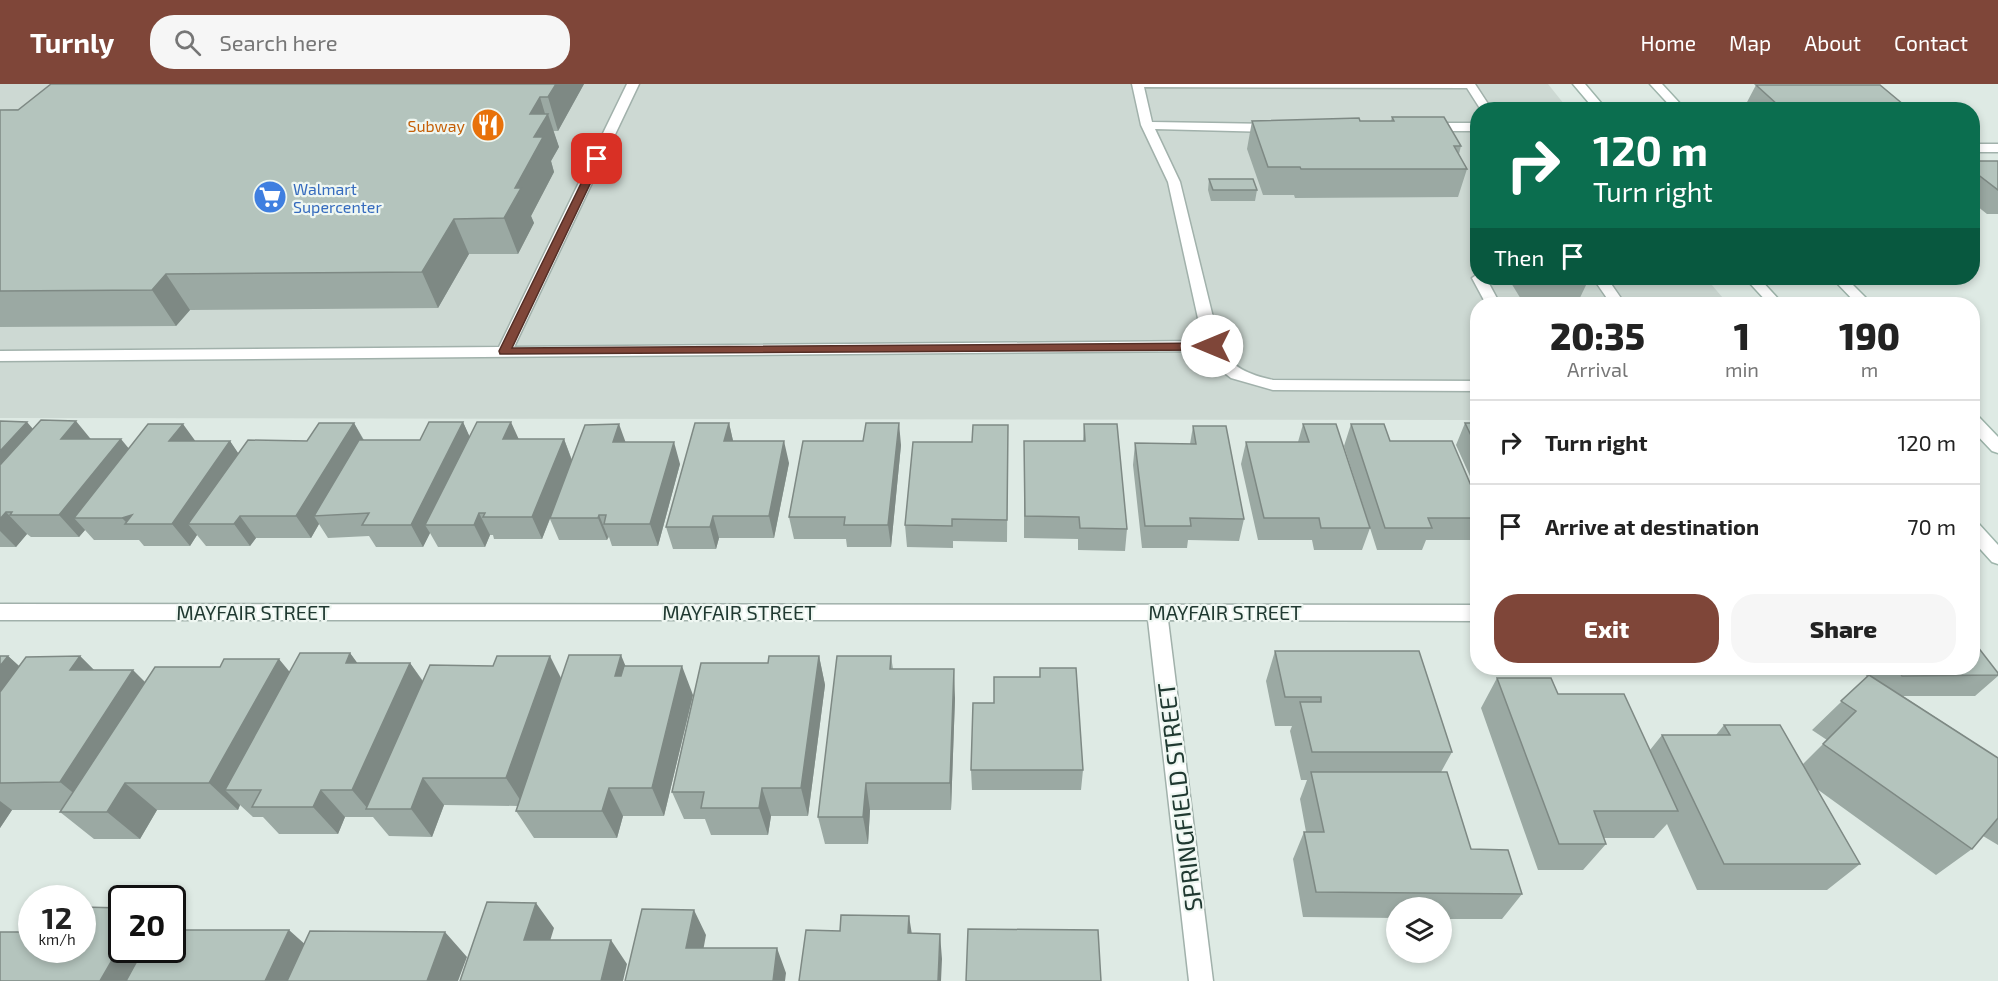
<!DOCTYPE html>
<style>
:root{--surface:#fff;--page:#f6f6f6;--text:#222;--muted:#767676;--line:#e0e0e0;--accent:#7f4639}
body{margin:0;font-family:"Exo 2",sans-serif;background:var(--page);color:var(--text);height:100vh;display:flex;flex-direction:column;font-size:22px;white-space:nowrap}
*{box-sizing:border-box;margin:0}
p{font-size:20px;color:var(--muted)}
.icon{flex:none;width:33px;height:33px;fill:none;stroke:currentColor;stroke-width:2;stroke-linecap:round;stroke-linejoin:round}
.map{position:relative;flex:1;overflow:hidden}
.panel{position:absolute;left:1470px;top:213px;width:510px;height:378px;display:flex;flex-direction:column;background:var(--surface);border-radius:24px;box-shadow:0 3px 9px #0003}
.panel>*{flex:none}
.guide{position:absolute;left:1470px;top:18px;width:510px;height:183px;border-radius:24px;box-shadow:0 3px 9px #0003;background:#0b6e4f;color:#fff;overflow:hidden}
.tools{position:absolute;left:1386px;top:813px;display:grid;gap:12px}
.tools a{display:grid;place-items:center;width:66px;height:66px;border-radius:50%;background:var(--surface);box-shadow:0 3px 9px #0003;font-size:30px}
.speed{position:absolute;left:18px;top:801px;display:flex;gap:12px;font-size:30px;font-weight:700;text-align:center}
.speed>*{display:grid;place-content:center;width:78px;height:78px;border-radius:50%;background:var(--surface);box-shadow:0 3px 9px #0003;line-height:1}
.speed small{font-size:15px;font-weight:400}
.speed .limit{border:3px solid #111;border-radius:9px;background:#fff;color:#111}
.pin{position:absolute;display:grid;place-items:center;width:51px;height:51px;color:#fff;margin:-26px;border-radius:12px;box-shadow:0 3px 9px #0006}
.me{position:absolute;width:66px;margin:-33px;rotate:270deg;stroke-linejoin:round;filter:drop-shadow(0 0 4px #0008)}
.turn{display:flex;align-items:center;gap:21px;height:126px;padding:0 24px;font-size:27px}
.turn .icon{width:78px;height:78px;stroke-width:2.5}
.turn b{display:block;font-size:42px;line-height:51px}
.then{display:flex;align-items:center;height:57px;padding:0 24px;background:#0003;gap:12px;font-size:22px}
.eta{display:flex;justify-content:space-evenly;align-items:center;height:102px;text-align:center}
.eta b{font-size:36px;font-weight:800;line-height:42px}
.cta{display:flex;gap:12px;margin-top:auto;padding:12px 24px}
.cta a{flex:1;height:69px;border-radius:24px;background:var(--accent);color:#fff;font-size:24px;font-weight:800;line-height:69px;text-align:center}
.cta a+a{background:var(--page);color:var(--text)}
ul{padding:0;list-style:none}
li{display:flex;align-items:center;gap:18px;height:84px;padding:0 24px;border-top:2px solid var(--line)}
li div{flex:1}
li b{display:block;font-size:22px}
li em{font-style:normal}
header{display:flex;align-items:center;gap:36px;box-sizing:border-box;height:84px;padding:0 30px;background:var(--accent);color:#fff}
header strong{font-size:28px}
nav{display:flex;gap:33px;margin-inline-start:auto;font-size:21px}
.search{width:420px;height:54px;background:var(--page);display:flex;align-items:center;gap:15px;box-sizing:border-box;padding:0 21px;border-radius:24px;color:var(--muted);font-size:22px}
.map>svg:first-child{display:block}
</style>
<header>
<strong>Turnly</strong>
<div class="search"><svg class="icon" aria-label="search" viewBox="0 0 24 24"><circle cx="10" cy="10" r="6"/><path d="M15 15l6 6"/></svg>Search here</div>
<nav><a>Home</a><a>Map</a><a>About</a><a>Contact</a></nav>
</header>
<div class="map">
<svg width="1998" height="897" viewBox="0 0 1998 897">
<rect width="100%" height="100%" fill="#deeae4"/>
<!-- built -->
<path fill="#cdd9d3" d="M0 0H1548L1568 25 1478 26V194H1706L1728 220H1478L1477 336 0 334Z"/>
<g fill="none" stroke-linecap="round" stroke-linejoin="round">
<defs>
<path id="lane" d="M627 0H639L514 263 1203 257 1168 98 1141 41 1132 0H1475L1492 26H1481L1467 4 1144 3 1152 38 1275 40 1281 44 1275 48 1155 45 1180 98 1220 262C1231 284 1250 291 1273 296L1478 297V307L1273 306 1231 294 1217 283 1207 267 0 277V267L499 263Z
M1478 39V47H1425L1419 43 1425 39Z
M1972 60H1998V68H1972Z
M1478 190V194H1486L1500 220H1486L1472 194Z
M1593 194H1607L1625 220H1611Z"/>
<path id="street" d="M0 520 1478 521V537L1168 536 1213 897H1189L1148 536H0Z"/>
<path id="secondary" d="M1573 0H1585L1607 26H1595Z
M1650 0H1662L1686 26H1674Z
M1745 194H1759L1783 220H1769Z
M1832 194H1846L1872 220H1857Z
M1972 331 1978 332 1998 353V369L1992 367 1972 346Z
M1972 438 1978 439 1998 461V480L1992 478 1972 456Z"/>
</defs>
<!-- lane casing -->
<use href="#lane" stroke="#a1b1ab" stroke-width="3"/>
<!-- street casing -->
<use href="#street" stroke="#a1b1ab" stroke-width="3"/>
<!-- secondary casing -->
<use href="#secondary" stroke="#9eb5ab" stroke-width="3"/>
<!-- lane -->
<use href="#lane" fill="#fff" fill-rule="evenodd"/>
<!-- street -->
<use href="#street" fill="#fff" fill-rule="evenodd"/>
<!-- secondary -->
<use href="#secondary" fill="#fff" fill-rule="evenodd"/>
</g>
<!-- wall -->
<path fill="#9ba9a3" d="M584 0 558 47H553L559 63 551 77 554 88 531 132 534 139 518 170H469L438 224 190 226 176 242 0 243V26Z
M1756 1 1904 21 1902 26H1751L1746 20Z
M1392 33 1461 62 1459 70 1467 85 1458 113 1295 114 1294 111H1263L1247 65 1252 37H1391Z
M1972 77H1998V130H1987L1972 118Z
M1209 95 1257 106 1255 117H1211L1208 106Z
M1508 194H1583L1587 199 1577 220H1524Z
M0 337 33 345 91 355 129 364 195 357H230L238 370 307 357 354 339 364 356H420L463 338 469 352 519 355H564L572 376 626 358 680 380 658 462H612L609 453 607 456H559L550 435 542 455H494L493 451H490L485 463H438L430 449 423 463H376L369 452 328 454 319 440 311 454H256L250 462H206L197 451 190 462H144L139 456H94L85 446 79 453H31L27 450 16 463H0Z
M729 339 733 357 789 379 774 454H719L716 465H673L666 443Z
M1465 339H1478V410L1456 361Z
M1084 340 1127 445 1125 467 1078 466V455L1024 454V357H1083Z
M1303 340 1370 444 1362 466H1314L1312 456H1258L1241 380 1246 358H1298Z
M1351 340 1390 357 1478 418V448L1474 456H1426L1422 466H1377L1344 362Z
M1008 341 1007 458 953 457V464L907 463 905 441 972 358Z
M1193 342 1244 435 1239 457 1188 456 1187 464H1142L1133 381 1135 359 1190 360Z
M901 361 891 463H847L846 455H794L789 433Z
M1275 567 1452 668 1441 688 1471 765 1522 810 1502 835H1442V824H1396V834L1303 833 1293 775 1304 748H1306L1300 715 1307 696H1301L1290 647 1292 642H1275L1266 597Z
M350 569 357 579H410L423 597 561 594 626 582 693 611 664 732H623L617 754H534L516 727 518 722 444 721 432 753 389 752 373 733H345L338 750H279L263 733H253L240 721 238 726H157L140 755H94L60 728 61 726H12L0 744V572H8L19 582 80 572 94 586 145 598 290 588Z
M819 572 825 601 808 732H771L768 751H711L705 735H684L672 708 768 579Z
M891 572 893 585 955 614 951 726H870L868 760H825L818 733Z
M1040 584 1083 686 1081 706H972L971 686 994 619 1040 593Z
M1861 584H1972L1998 589V592L1975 612H1903L1998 674V761L1983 752 1972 765 1936 791 1817 705 1860 780 1827 806H1697L1667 740 1654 754H1604L1606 760 1583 786H1538L1481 624 1497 594 1558 610 1650 666 1662 651H1716L1724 641 1803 680 1827 656 1812 646 1867 593Z"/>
<!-- shaded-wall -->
<path fill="#7e8984" d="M556 0H584L558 47 548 13Z
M540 13 546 33 548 30 559 63 551 77 554 88 531 132 534 139 518 170 504 134 534 53 530 30Z
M454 135 469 170 438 224 422 188Z
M166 190 190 226 176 242 152 206Z
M76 337 94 359 61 355Z
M27 338 46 360 0 411V367Z
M463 338 473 360 425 441 430 449 423 463 411 441Z
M511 338 521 360 503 355Z
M354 339 366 361 314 432 319 440 311 454 296 432Z
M729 339 734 361 724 357Z
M899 339 901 361 891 463 888 441Z
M183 340 199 362 169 357Z
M619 340 627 362 613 358Z
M121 355 139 377 74 434 85 446 79 453 59 431Z
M564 355 572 377 542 455 532 433Z
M230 357 245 379 188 440 197 451 190 462 172 440Z
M784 357 789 379 774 454 769 432Z
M674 358 680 380 658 462 650 440Z
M6 428 27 450 16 463 0 447V435Z
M479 429 490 451 485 463 474 441Z
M132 431 128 440 122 434Z
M599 431 608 453 607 456 598 434Z
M240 432 256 454 250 462 234 440Z
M713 432 719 454 716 465 710 443Z
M350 569 372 599 346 579Z
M621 571 633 600 615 592Z
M8 572 40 601 0 658V582Z
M80 572 110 602 70 586Z
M550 572 565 602 524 722 506 694Z
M819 572 825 601 808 732 801 704Z
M279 575 303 604 225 706 240 721 238 726 209 699Z
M410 579 430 608 368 725 352 706Z
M682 582 693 611 664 732 652 704Z
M954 585 955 614 951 726 950 699Z
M133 586 162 615 94 726 60 698Z
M423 694 444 721 432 753 411 725Z
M125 699 157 726 140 755 107 728Z
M866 699 870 726 868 760 863 733Z
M609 704 623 732 617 754 602 727Z
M762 704 771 732 768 751 759 724Z
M321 706 345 733 338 750 313 723Z
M0 717 12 726 0 744Z
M536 819 554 844 543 880 524 856Z
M694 826 706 851 699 889 686 864Z
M909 832 913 857 908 849Z
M289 846 317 871 305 897H265Z
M445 848 467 873 458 897H427Z
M940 850 942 875 941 897H938Z
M611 856 627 880 623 897H601Z
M122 859V866H166L149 897H100Z
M777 864 786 889 785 897H773Z"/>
<!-- building -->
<path fill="#b4c4bd" stroke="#7e8984" stroke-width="1.5" d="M51 0H556L548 13H540L530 30H548L534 53H543L515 104H521L504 134 454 135 422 188 166 190 152 206 0 207V26H18Z
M1756 1H1880L1904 21H1778Z
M1392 33H1444L1461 62H1454L1467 85H1301L1300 83H1268L1252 37 1359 34 1360 37H1394Z
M1972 77H1998V106L1972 86Z
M1209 95H1253L1257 106H1213Z
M1530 194H1583L1587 199H1534Z
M41 336 76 337 61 355H121L59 431H10L12 428H6L0 435V381Z
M0 337 27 338 0 367Z
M429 338H463L411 441H362L369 429 314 432 359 356H420Z
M477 338H511L503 355H564L532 433H483L485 429H479L474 441H425Z
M319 339H354L296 432H240L234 440H188L248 356 307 357Z
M695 339H729L724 357H784L769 432H713L710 443H666Z
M866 339H899L888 441H844L845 433H789L803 357H863Z
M1465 339H1478V366Z
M148 340H183L169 357H230L172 440H125L132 431 122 434H74Z
M619 340 613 358H674L650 440H604L606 431H599L598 434H550L585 341Z
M1084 340H1117L1127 445 1080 444 1079 433 1025 432 1024 357H1085Z
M1303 340H1336L1370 444H1321L1319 434H1264L1246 358H1309Z
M1351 340H1384L1390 357H1452L1478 418V434H1428L1432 444H1385Z
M973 341H1008L1007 436 952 435V442L905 441 913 358H972Z
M1193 342H1226L1244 435 1190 434 1191 442H1145L1135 359 1196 360Z
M1972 558H1974L1998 589V591L1902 592 1897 584H1972Z
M1275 567H1419L1452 668H1312L1300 618H1321V613H1285Z
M300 569H350L346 579H410L352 706H321L313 723H252L261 706H225Z
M569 571H621L615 592H621L624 582H682L652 704H609L602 727H516Z
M0 572H8L0 582Z
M80 572 70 586H133L60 698 0 699V608L26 573Z
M497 572H550L506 694H423L411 725H366L430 581 493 582Z
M769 572H819L801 704H762L759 724H701L704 708H672L701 579H768Z
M837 572H891L890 585H954L950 699H866L863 733H818Z
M224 575H279L209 699H125L107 728H60L155 583H220Z
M1040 584H1076L1083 686H971L973 619H994V593H1040Z
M1869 591 1998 674V734L1972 765 1823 660 1856 627 1841 617Z
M1497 594H1551L1558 610H1624L1678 727H1594L1606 760H1559Z
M1724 641H1780L1860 780H1724L1662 651H1730Z
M1311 688H1447L1471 765 1508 766 1522 810 1316 808 1304 748H1324Z
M487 818 536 819 524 856H611L601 897H460Z
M82 823 122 824V859L100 897H0V848H25L32 838V866H82Z
M642 825 694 826 686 864H777L773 897H625Z
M841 831 909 832 908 849 940 850 938 897H799L806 846 840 847Z
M968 845 1098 846 1101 897H966Z
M172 846H289L265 897H126L143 866H172Z
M310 847 445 848 427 897H287Z"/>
<!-- route -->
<path fill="#7f4639" stroke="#532e25" stroke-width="1.5" d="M597 72 602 75 512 264 1212 259 1218 262 1212 266 500 270 499 267 593 75Z"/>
<!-- icons -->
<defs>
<symbol id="restaurant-disc" viewBox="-11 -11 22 22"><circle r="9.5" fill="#e8710a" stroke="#eff7f2"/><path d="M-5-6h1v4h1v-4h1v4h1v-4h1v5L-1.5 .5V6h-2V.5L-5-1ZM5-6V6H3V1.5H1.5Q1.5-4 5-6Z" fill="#fff"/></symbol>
<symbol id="supermarket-disc" viewBox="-11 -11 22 22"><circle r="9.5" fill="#3f7fe0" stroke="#eff7f2"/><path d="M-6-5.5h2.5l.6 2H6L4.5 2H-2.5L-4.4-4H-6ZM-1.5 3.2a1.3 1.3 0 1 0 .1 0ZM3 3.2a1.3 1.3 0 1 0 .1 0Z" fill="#fff"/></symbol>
</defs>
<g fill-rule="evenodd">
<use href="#restaurant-disc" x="469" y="22" width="38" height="38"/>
<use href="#supermarket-disc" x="251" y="94" width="38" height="38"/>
</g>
<g text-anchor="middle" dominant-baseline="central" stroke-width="4.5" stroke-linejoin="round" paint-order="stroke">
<!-- far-food labels -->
<g font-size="16" fill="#c56008" stroke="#eff7f2" text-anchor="end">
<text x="465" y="41">Subway</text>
</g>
<!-- far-shop labels -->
<g font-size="16" fill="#366cbe" stroke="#eff7f2" text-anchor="start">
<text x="293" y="104">Walmart<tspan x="293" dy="18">Supercenter</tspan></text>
</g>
<!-- street labels -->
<g font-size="20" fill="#203931" stroke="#eff7f2">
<text x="253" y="528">MAYFAIR STREET</text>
<text x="739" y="528">MAYFAIR STREET</text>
<text x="1225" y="528">MAYFAIR STREET</text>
</g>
<!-- near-street labels -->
<g font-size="24" fill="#203931" stroke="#eff7f2">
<text transform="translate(1179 713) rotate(-97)">SPRINGFIELD STREET</text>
</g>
</g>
</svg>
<div class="tools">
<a><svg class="icon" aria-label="layers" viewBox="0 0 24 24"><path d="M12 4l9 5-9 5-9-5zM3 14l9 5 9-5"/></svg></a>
</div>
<div class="speed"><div>12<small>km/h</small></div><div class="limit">20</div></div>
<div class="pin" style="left:597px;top:75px;background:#d93025"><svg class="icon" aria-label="arrive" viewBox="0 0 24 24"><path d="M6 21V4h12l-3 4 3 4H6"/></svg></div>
<svg class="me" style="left:1212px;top:262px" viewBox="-20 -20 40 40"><circle r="19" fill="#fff"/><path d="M0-13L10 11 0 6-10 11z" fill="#7f4639"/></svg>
<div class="guide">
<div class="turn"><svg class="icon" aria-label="right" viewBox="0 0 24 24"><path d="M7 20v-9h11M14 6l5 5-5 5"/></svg><div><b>120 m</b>Turn right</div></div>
<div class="then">Then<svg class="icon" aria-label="arrive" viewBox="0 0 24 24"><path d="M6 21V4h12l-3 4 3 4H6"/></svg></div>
</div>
<section class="panel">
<div class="eta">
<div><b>20:35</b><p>Arrival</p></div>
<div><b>1</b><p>min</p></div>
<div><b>190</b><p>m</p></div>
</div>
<ul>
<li><svg class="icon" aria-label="right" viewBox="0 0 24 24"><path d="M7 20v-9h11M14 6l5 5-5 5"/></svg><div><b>Turn right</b></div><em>120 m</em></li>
<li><svg class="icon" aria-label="arrive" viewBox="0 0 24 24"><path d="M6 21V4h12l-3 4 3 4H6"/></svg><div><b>Arrive at destination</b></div><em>70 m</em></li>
</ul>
<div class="cta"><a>Exit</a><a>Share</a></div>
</section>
</div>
